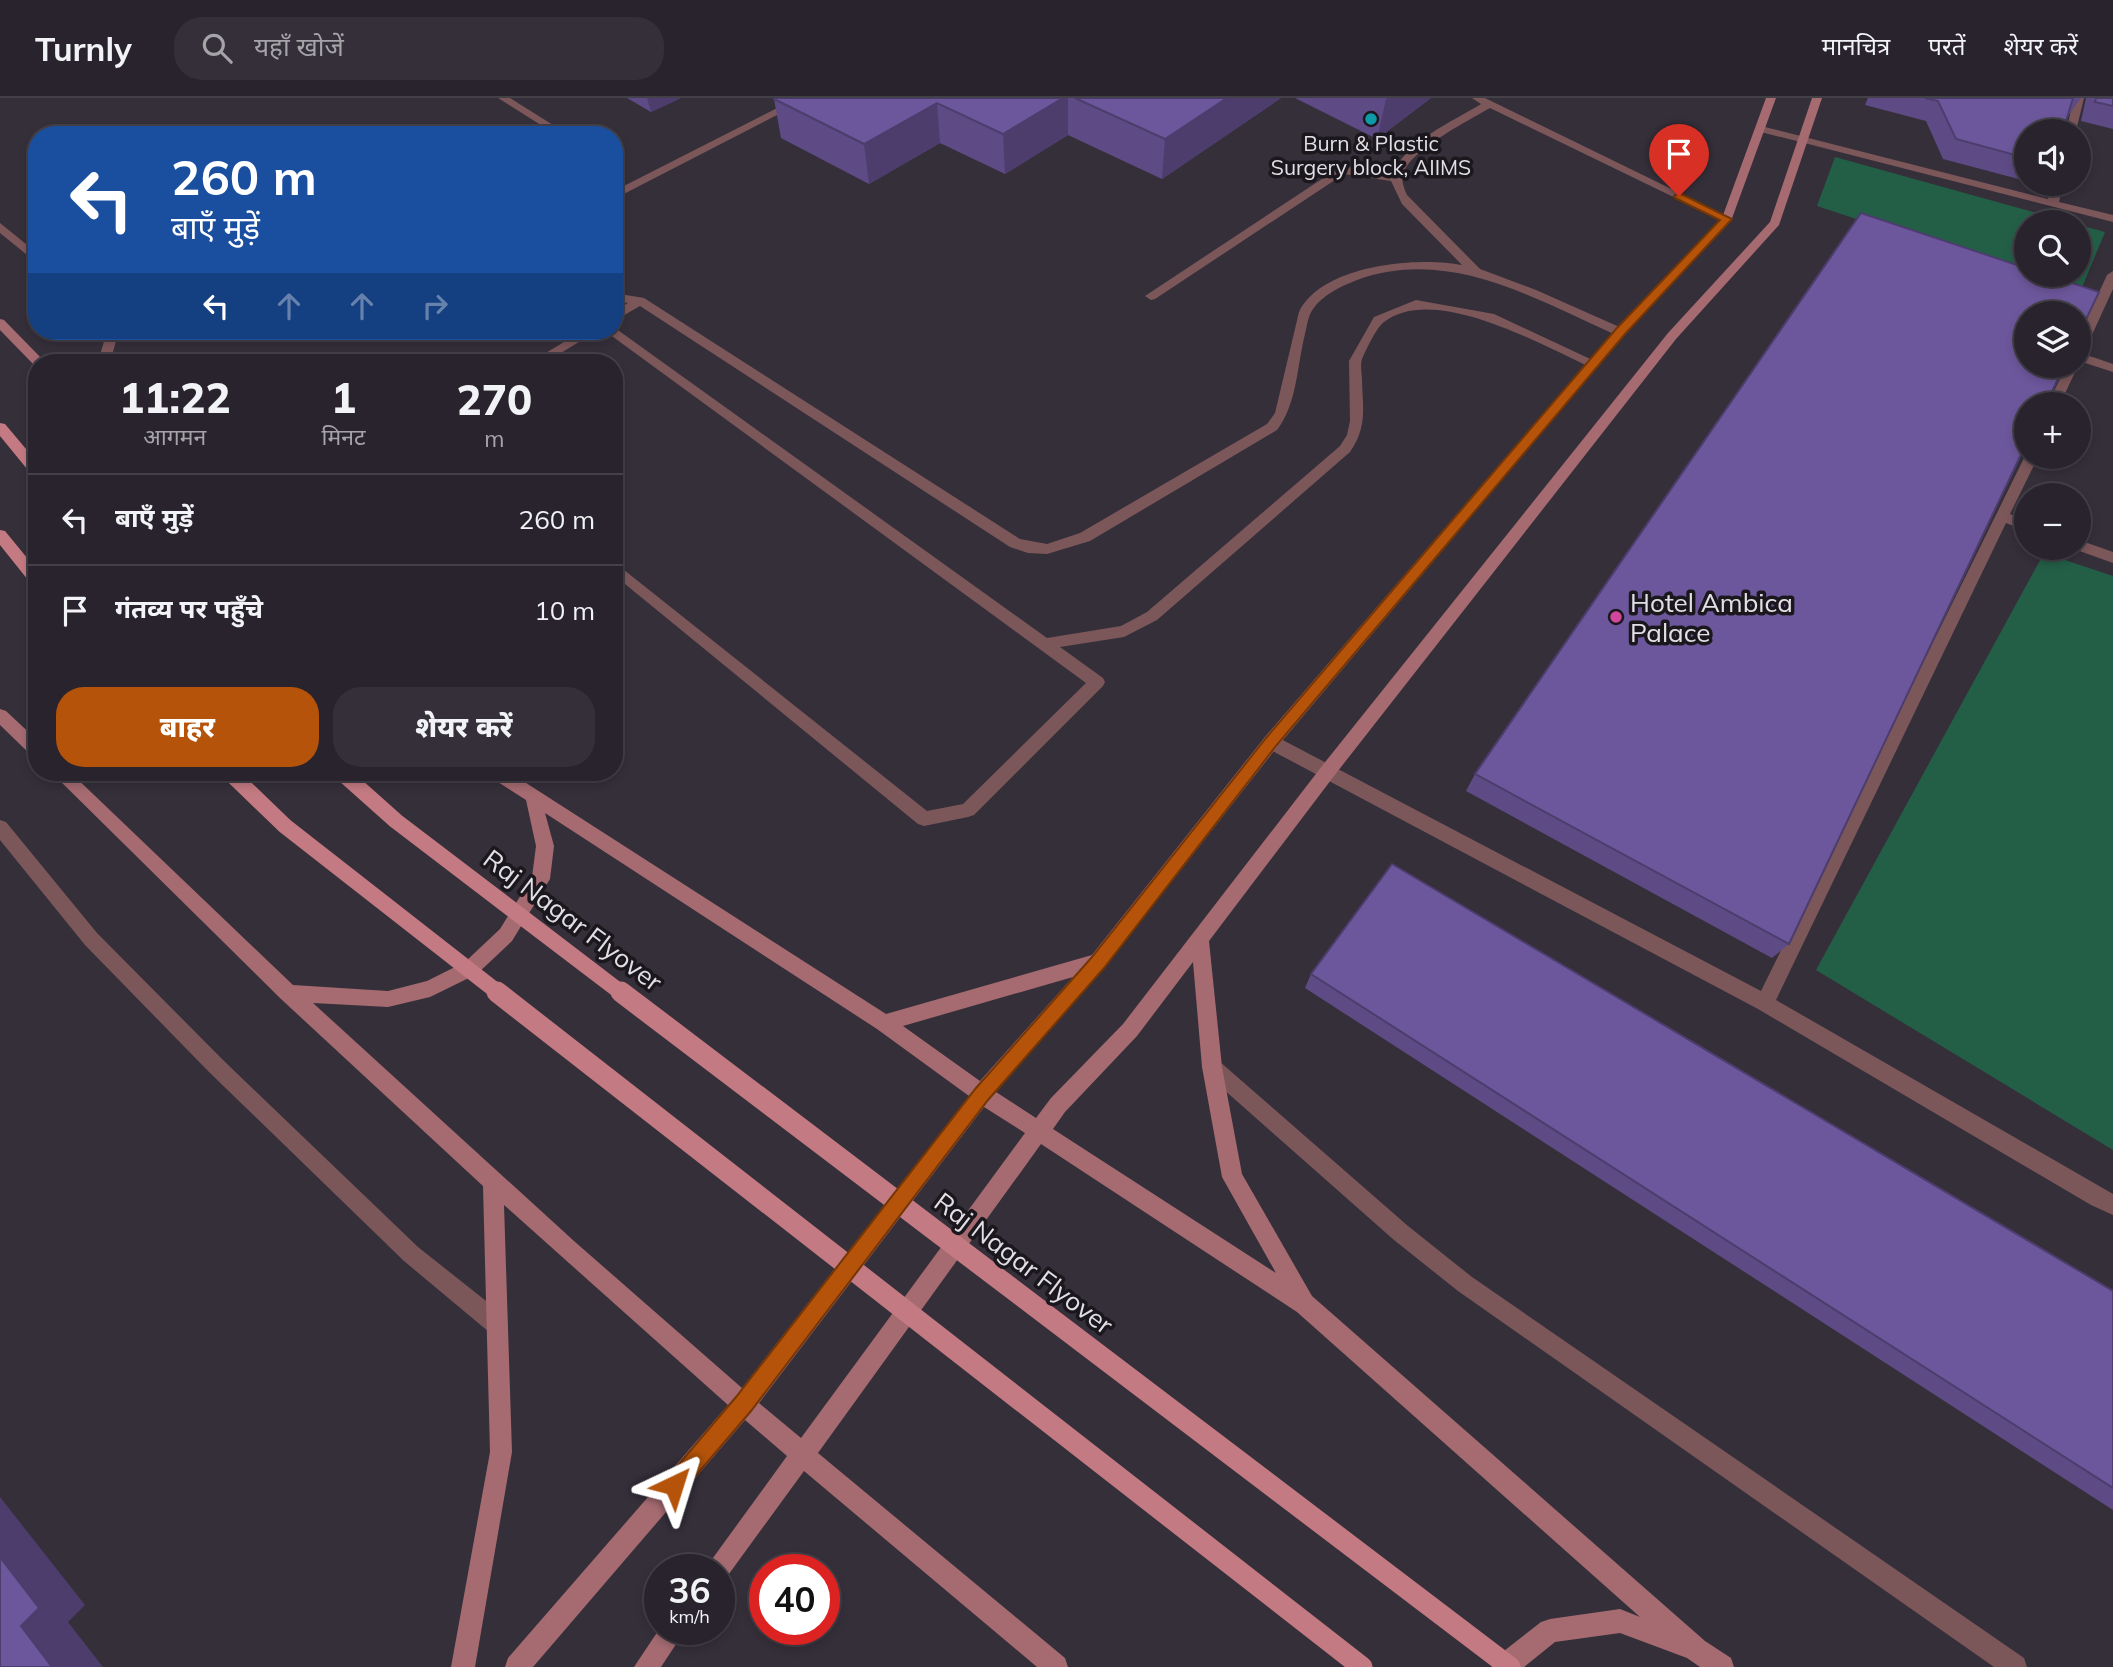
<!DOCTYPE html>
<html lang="hi">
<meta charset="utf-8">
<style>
:root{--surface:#28232c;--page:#342f38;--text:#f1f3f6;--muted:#a5a4a9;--line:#444048;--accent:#b45309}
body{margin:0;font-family:Mulish,"Noto Sans Devanagari",sans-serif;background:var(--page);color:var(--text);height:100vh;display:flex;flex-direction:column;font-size:26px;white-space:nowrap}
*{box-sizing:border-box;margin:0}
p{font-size:23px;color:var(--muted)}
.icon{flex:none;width:38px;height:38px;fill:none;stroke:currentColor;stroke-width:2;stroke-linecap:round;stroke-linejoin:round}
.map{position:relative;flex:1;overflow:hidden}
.drawer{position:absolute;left:28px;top:256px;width:595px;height:427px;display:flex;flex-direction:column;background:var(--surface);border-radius:28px;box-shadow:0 4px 10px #0003,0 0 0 2px var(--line)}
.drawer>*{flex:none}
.top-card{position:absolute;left:28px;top:28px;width:595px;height:214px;border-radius:28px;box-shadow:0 4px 10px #0003,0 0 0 2px var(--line);background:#1a4fa0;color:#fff;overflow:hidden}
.buttons{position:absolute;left:2014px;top:21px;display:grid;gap:14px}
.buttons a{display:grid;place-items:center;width:77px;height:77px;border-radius:50%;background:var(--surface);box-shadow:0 4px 10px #0003,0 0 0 2px var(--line);font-size:35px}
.speed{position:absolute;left:644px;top:1456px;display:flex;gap:14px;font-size:35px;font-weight:700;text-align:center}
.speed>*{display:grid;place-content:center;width:91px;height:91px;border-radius:50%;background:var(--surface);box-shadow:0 4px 10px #0003,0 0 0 2px var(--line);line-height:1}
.speed small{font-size:18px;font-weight:400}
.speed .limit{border:10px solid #d22;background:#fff;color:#111}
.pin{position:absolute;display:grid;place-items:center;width:60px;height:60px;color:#fff;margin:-72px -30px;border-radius:50% 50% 50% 0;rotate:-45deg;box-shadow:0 0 7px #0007}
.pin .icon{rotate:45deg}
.me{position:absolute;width:77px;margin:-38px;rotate:41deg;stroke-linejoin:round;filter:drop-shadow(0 0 5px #0008)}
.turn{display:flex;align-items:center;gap:24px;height:147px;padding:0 28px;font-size:32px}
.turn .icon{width:91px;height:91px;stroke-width:2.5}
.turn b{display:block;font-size:49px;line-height:60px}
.lanes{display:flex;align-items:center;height:66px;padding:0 28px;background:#0003;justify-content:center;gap:35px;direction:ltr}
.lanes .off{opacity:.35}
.eta{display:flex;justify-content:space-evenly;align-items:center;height:119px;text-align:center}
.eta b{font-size:42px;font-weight:800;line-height:49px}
.action{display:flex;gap:14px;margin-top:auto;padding:14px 28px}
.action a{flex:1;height:80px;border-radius:28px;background:var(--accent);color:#fff;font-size:28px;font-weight:800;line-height:80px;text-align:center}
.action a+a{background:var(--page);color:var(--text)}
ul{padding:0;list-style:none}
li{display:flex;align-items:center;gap:21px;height:91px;padding:0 28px;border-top:2px solid var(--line)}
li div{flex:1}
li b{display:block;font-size:26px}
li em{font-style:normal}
header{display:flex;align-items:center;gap:42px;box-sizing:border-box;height:98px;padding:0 35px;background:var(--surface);border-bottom:2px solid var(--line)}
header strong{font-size:33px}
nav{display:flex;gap:38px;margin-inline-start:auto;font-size:24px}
.search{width:490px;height:63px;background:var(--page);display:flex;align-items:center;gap:18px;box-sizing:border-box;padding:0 24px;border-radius:28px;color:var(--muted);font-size:26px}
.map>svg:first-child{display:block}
</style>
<header>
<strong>Turnly</strong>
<div class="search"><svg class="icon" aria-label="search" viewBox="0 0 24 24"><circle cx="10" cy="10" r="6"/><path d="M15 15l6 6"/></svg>यहाँ खोजें</div>
<nav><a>मानचित्र</a><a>परतें</a><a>शेयर करें</a></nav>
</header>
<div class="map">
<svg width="2113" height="1569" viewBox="0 0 2113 1569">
<rect width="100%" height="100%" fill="#352f3a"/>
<!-- green -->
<path fill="#235f47" d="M1835 59 2069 124H2026V177L1817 108Z
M2079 127 2105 134 2080 194 2027 177H2079Z
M2044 455 2113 478V1052L1816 872Z"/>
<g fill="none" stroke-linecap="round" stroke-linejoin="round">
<!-- lane -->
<path fill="#7c575a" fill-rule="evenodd" d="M498 0H510L553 27 544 29Z
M797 0H810L614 101V93Z
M1472 0H1485L1733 121 1723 123 1490 10C1468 23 1410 52 1403 76 1401 83 1404 90 1407 97L1480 171 1536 192 1624 231V237H1616C1533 200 1449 149 1357 182 1342 188 1322 197 1313 211 1308 218 1307 228 1305 236 1297 268 1297 306 1277 332L1090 443 1047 456 1028 455 1010 449 640 208 614 223V213L628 205 614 203V195L644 200 1020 441 1047 446 1080 435 1267 326 1275 315 1299 214C1321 167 1417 158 1462 167L1402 106 1391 83 1344 76 1155 201 1151 202 1145 198 1337 71 1352 69 1392 77C1406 43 1452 24 1481 6Z
M1416 202 1494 216 1601 266 1595 270 1590 269C1541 247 1434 185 1384 224 1376 230 1366 252 1362 261 1360 267 1362 276 1362 283 1363 312 1367 329 1350 354L1157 522 1124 539 1060 549 1103 580 1105 584 1103 588 974 717 968 719 924 728 918 726 614 477V464L927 713 963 706 1086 585 605 233H614L615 230 1047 540 1121 528 1147 514 1340 348 1347 337 1350 323 1349 263 1374 219Z
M582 233H597L546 264H531Z"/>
<!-- street -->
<path fill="#7c575a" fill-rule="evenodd" d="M2074 0H2084L2076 33H2066Z
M1761 28 2048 101 2053 86H2063L2059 104 2113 117V124L1757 33 1756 31Z
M0 125 37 155V165L0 135Z
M2113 173V191L2085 252 2081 255 2113 266V274L2079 263V238L2107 177Z
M107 233H119L110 264H98Z
M2066 268H2078L2060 306H2048Z
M2026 356V359H2038L2010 416 2026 423V433L2006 425 1776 902 2113 1096V1117L2091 1107 1758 911 1265 649 1263 644 1265 639H1277L1761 893Z
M2079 442 2113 454V465L2074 451 2079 450Z
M0 722 6 724 97 835 223 962 418 1149 505 1218 508 1226 505 1234 497 1237 489 1234 404 1163 209 974 85 847 0 742Z
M1212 960 1219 963 1408 1128 1472 1179 2024 1560 2027 1569H1994L1458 1193 1394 1142 1205 975 1202 969 1205 963Z"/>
<!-- secondary -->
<path fill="#a56b71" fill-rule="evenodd" d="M1766 0H1776L1731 123 1624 237 1277 649 1104 870 996 994 1036 1020 1051 1000 1123 926 1322 668 1668 235 1770 124 1812 0H1822L1779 127 1676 241 1334 678 1209 843 1222 969 1242 1076 1312 1198 1705 1543 1731 1560 1734 1569H1700L1687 1560 1620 1535 1555 1544 1524 1569H1492L1495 1560 1541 1524 1550 1521 1620 1511 1640 1519 1297 1214 1041 1046 818 1355 1065 1560 1068 1569H1037L804 1373 726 1480 719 1483V1472H706L710 1464 787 1358 745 1322 533 1569H505L508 1560 728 1307 504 1107 512 1354 475 1569H451L490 1354 483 1088 281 901 51 674H70L293 887 388 893 427 883 465 864 500 831 532 779 536 748 526 702 490 679 488 674H509L886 916 1092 857 1265 639 1616 231 1722 120ZM545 715 877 931 969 998 742 1290 574 1143 313 905 388 909 430 899 477 876 512 843 550 781 554 748ZM1193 864 1202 969 1222 1079 1276 1175 1053 1031 1065 1014 1137 938ZM1073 879 980 983 903 928ZM984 1009 1025 1035 801 1340 759 1305Z
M0 221 4 222 45 264 34 267 0 232Z
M0 611 6 613 37 642V659L31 657 0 627Z
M660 1530 686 1531 661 1569H634Z"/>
<!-- primary -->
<path fill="#c47a82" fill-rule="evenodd" d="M0 325 5 326 37 364V379L32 377 0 338Z
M0 432 5 433 37 472V488L32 487 0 447Z"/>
<!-- primary-bridge-far1 -->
<path stroke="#c47a82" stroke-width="16" d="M229 674 285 728 500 896
M341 674 396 723 623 896"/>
<!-- primary-bridge -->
<path stroke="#c47a82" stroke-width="21" d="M497 894 1362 1569
M621 894 1510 1569"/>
</g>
<!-- wall -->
<path fill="#5e4b86" d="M627 0H681L651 14Z
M775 0H1281L1162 81 1068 37 1005 76 940 45 869 86 781 40 774 1Z
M1295 0H1431L1377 41Z
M1868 0H2081L2068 18 2026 33V83L1943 61 1926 23 1865 7Z
M2086 0H2113V31L2081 23Z
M1475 676 1789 846 1772 860 1466 693Z
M1311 876 2113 1193V1412L1305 890Z"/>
<!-- shaded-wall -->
<path fill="#4c3d6d" d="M647 0H681L651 14Z
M1063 0H1068V37L1005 76 1003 36Z
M1227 0H1281L1162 81 1165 41Z
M1388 0H1431L1377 41 1386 1Z
M937 5 940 45 869 86 864 46Z
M0 1399 85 1507 68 1524 103 1569H52L21 1528 0 1459Z"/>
<!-- building -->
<path fill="#6d579c" stroke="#4c3d6d" stroke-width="2" d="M775 0H1063L1003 36 937 5 864 46 774 1Z
M1075 0H1227L1165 41Z
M1925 0H2073L2063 33H2026V60L1956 41 1938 3Z
M2096 0H2113V8L2095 4Z
M1861 115 2026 170V177H2048L2099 194 2079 236V215H2026V268H2064L2046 306H2026V346L1789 846 1475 676Z
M1392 766 2113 1193V1390L1311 876Z
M0 1459 39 1510 21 1528 52 1569H0Z"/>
<!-- route -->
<path fill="#b45309" stroke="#753606" stroke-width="2" d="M1679 95 1732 121 1625 236 1276 648 1104 870 988 1002 751 1313 681 1395 674 1398 667 1395 664 1387 667 1380 736 1299 976 990 1092 859 1266 640 1616 231 1720 122 1675 100 1674 98Z"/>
<!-- markers -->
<circle fill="#0f9aa8" stroke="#1b181d" stroke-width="2.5" cx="1371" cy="21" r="7"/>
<circle fill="#d1479c" stroke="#1b181d" stroke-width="2.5" cx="1616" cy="519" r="7"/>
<g text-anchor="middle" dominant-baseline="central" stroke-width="7" stroke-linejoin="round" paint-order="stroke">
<!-- far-poi labels -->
<g font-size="21" fill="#e3dfe6" stroke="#1b181d">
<text x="1371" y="45">Burn &amp; Plastic<tspan x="1371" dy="24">Surgery block, AIIMS</tspan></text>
</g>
<!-- poi labels -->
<g font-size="26" fill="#e3dfe6" stroke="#1b181d" text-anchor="start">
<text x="1630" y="504">Hotel Ambica<tspan x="1630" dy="30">Palace</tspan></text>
</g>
<!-- street labels -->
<g font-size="26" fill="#e3dfe6" stroke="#1b181d">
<text transform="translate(573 822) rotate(37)">Raj Nagar Flyover</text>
<text transform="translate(1024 1165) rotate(37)">Raj Nagar Flyover</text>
</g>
</g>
</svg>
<div class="buttons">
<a><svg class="icon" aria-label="sound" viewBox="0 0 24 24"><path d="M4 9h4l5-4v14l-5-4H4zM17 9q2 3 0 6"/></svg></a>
<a><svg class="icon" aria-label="search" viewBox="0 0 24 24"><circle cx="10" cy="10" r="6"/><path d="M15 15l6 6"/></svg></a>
<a><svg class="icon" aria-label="layers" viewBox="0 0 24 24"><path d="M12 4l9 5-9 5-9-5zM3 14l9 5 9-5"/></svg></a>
<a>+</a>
<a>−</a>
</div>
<div class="speed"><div>36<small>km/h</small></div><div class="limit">40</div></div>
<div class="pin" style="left:1679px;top:98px;background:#d93025"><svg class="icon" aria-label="arrive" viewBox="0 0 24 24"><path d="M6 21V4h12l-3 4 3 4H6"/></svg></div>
<svg class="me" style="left:674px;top:1387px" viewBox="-20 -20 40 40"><path d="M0-17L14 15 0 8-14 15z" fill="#b45309" stroke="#fff" stroke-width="4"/></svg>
<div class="top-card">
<div class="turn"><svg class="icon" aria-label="left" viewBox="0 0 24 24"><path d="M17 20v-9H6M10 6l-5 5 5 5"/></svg><div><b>260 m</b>बाएँ मुड़ें</div></div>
<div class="lanes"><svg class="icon" aria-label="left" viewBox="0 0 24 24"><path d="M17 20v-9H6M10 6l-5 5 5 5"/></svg><svg class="icon off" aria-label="ahead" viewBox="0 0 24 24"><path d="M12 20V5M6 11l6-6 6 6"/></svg><svg class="icon off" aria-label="ahead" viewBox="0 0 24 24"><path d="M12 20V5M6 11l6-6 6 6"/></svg><svg class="icon off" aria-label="right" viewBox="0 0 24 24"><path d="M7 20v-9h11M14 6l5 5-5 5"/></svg></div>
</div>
<section class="drawer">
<div class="eta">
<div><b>11:22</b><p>आगमन</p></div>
<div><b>1</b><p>मिनट</p></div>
<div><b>270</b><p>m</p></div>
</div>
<ul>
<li><svg class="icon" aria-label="left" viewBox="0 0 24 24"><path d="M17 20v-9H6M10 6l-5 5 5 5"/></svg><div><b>बाएँ मुड़ें</b></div><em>260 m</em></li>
<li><svg class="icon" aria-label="arrive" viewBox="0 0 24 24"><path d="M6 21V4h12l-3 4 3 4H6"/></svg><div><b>गंतव्य पर पहुँचे</b></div><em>10 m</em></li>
</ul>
<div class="action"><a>बाहर</a><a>शेयर करें</a></div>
</section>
</div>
